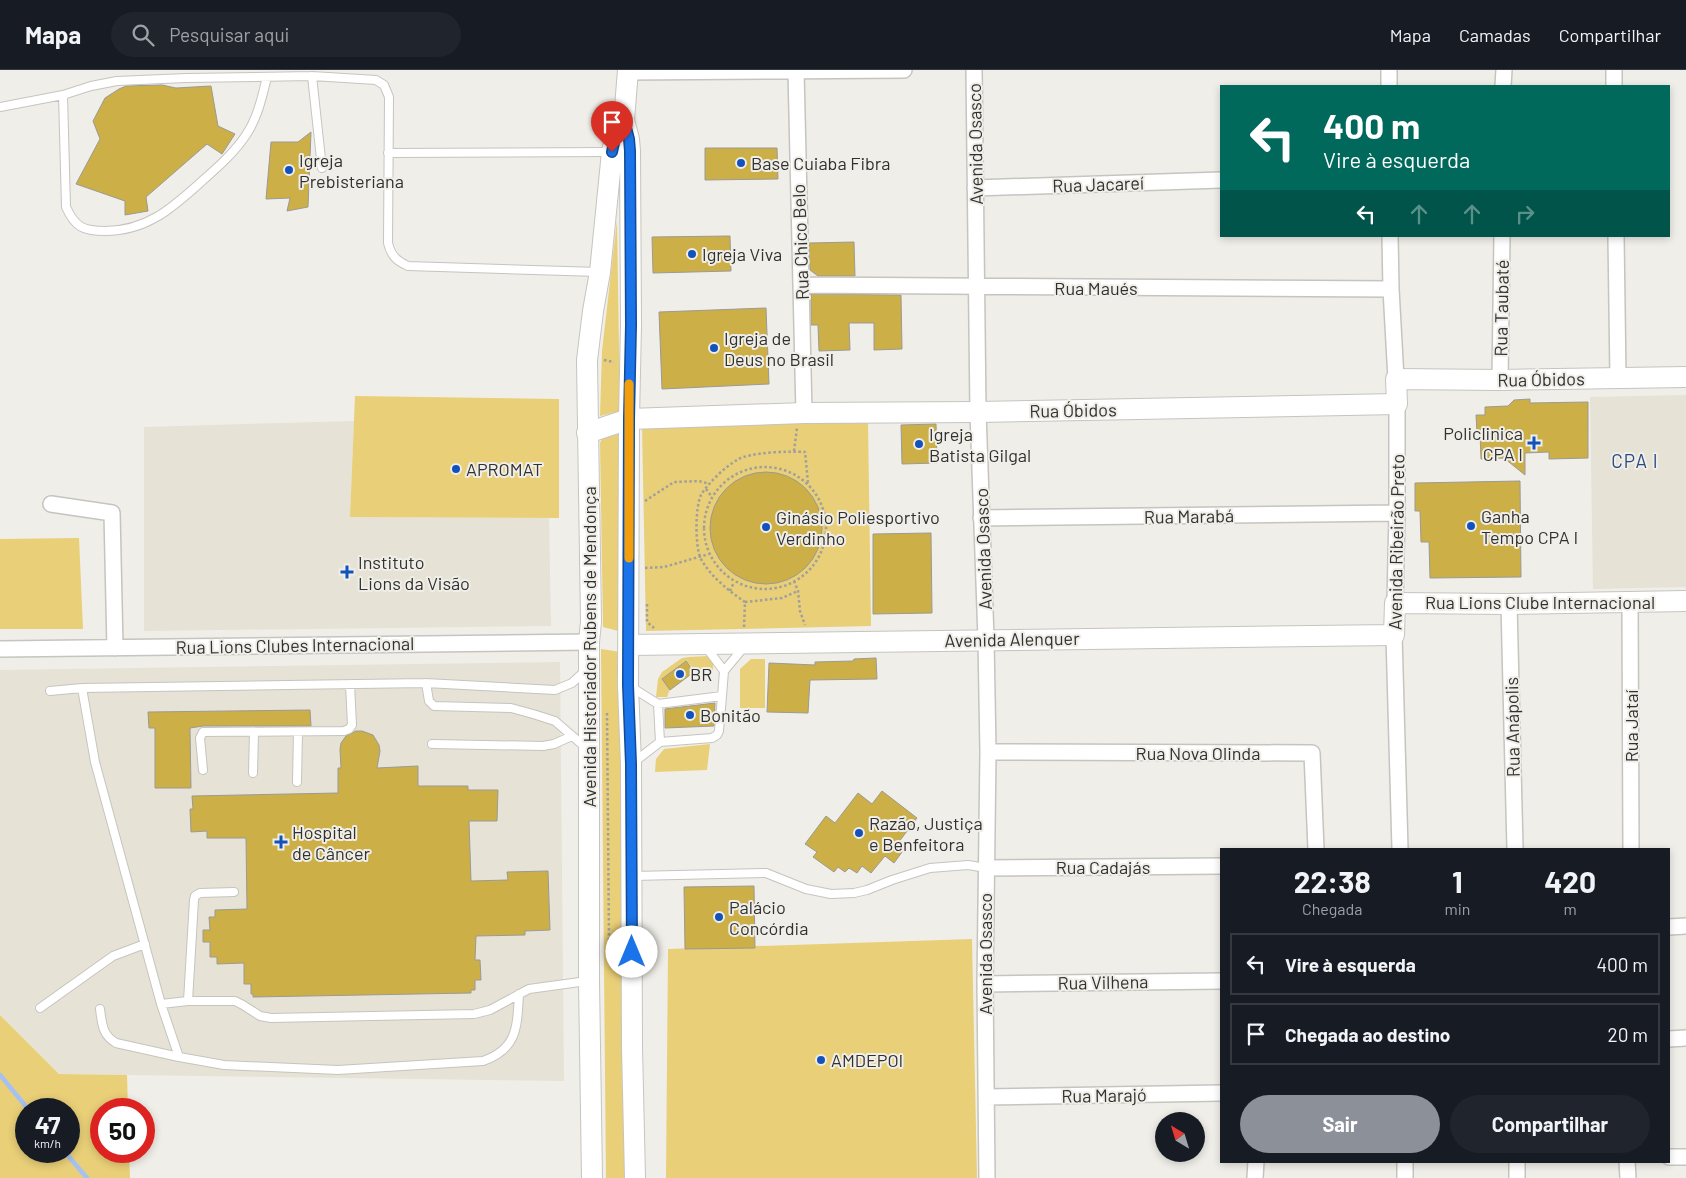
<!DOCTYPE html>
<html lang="pt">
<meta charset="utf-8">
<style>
:root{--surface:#171b24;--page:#20242c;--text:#f1f3f6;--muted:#9ea1a6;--line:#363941;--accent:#8c9099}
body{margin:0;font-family:Barlow,sans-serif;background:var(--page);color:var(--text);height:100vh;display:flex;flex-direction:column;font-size:19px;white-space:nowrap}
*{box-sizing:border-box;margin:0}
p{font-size:16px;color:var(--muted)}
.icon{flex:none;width:28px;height:28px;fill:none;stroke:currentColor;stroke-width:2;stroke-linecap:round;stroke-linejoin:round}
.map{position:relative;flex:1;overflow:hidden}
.drawer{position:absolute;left:1220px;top:778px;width:450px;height:315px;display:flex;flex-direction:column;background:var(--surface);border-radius:0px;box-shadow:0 2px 8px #0003}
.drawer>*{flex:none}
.guide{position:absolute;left:1220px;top:15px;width:450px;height:152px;border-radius:0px;box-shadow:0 2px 8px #0003;background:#00695c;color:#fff;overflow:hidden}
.needle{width:32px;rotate:322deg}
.fabs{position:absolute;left:1155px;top:1042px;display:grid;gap:10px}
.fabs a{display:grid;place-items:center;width:50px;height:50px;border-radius:50%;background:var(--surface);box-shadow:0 2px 8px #0003;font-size:25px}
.speed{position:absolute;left:15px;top:1028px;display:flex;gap:10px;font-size:25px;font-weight:700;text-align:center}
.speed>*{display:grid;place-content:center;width:65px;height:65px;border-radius:50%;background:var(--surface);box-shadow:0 2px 8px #0003;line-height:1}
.speed small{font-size:12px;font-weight:400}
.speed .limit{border:8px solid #d22;background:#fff;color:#111}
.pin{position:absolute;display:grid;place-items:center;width:42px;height:42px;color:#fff;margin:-51px -21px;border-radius:50% 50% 50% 0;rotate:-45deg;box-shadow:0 0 5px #0007}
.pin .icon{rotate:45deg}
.me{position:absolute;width:55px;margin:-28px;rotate:0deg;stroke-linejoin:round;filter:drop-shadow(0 0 4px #0008)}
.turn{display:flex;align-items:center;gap:18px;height:105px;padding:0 20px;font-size:22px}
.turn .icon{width:65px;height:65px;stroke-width:2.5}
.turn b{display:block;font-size:35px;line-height:42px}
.lanes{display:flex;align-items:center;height:48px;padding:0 20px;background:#0003;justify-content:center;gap:25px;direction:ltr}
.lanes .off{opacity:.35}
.eta{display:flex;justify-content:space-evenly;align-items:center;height:85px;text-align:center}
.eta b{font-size:30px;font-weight:700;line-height:35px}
.action{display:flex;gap:10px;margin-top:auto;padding:10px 20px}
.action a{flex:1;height:58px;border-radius:30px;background:var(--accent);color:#fff;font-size:20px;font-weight:700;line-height:58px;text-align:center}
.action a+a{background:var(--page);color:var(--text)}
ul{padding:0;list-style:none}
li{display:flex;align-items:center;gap:15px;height:62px;margin:0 10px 8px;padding:0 10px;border:2px solid var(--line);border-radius:0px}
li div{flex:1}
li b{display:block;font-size:19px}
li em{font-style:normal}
header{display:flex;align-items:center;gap:30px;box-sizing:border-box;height:70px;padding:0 25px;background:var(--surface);border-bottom:1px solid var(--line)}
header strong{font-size:24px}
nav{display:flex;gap:28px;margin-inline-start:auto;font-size:18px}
.search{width:350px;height:45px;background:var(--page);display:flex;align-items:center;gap:12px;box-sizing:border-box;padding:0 18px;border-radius:28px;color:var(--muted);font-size:19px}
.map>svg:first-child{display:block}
</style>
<header>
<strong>Mapa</strong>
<div class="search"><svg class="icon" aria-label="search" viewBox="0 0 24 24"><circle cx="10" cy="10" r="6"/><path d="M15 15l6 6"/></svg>Pesquisar aqui</div>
<nav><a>Mapa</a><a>Camadas</a><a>Compartilhar</a></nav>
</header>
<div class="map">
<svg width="1686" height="1108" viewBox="0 0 1686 1108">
<rect width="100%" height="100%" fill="#f0eee8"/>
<!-- built -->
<path fill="#e6e2d5" d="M1686 325V517L1593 519 1590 327Z
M354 351 350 447 549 448 551 556 144 561V357Z
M560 592 564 1011 59 1004 0 945V600Z"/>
<!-- green -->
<path fill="#e9cf78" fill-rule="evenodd" d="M617 150 620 341 600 346 602 281Z
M355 326 559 329V448L350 447Z
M868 350 871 556 646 561 642 356Z
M619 363 622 562 603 557 600 373 603 367Z
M79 468 83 559H0V469Z
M601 579 621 582 626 1108H606Z
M709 586 713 592V602H698L685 591 663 609 670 619 667 627H656L658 609 662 602 682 588 689 587Z
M751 589H765V638H740V599Z
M710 674 707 700 655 702 656 689 664 679Z
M972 869 977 1108H666L668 879Z
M0 945 59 1004 127 1005 128 1039H101V1081H129L130 1108H0ZM26 1039H69V1081H26Z"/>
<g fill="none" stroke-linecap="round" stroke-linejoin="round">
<!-- stream -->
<path stroke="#a4c1f2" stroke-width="4.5" d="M0 1005 28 1039
M64 1081 87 1108"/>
</g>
<!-- building -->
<path fill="#ccaf46" stroke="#9b9a95" d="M162 15 176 18 211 16 218 56 235 64 222 84 207 74 146 127 148 141 125 145V131L76 114 100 69 93 51 105 28 119 19 126 16Z
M311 62 308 137 287 141 290 128 266 129 271 72H298Z
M705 78H777L778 109 705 110Z
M730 166 731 201 653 203 652 167Z
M854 172 855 206H818L810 200 809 173Z
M811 224 901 225 902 279 874 280V253H849L850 280 819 281 818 255H811Z
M766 238 769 314 662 319 659 242Z
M1530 329V333L1588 332V388L1549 389V382L1525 383V405L1504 388 1481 389 1480 363H1477L1476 345H1485V337L1508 336 1514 330Z
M936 354 937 393 902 394 901 355Z
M710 458a56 56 0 1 1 112 0a56 56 0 1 1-112 0Z
M1520 411 1521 507 1430 508 1429 472H1421L1420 441H1415V413Z
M931 463 932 543 873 544V464Z
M876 588 877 609 810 610 808 643 767 642 769 593 815 595V592L853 591 854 589Z
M686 591 694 602 670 620 662 609Z
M715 633 714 656 665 658V639Z
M310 640 311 656H203L190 658 191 718H155V658H149L148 642Z
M362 661 373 665 379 675 380 681 377 698 418 696V716H468V720H498L497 751H469L471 811 508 810 507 802 548 801 550 860 525 861V865L476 866 475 890H480L481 910H475V920H471V923L253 927V924H251V914H244V893L217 894V887H210V872H203V860H210L209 847H215V840L247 839 246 768H207V761L191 762 190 739H193L192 726 338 723V698H341L340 679 341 673 346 666 356 661Z
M882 721 917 748 898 773 905 778 894 793 885 786 871 803 862 796 857 803 849 798 845 802 838 797 834 802 813 787 817 782 805 774 826 746 835 753 858 723 872 734Z
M754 816 755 878 685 879 684 817Z"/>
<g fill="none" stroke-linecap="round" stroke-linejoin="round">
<defs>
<path id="lane" d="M312 6 322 98
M267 7C262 27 258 47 246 65 234 83 218 97 201 112 172 138 147 161 105 161 83 161 75 157 66 137L63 25 91 16 117 11 186 8 312 6 376 10 384 15 389 27 388 173C391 186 397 191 408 196L599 202
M0 37 63 25
M388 83 610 82
M706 577 724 601
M426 613 429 631 434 636 511 638 533 644 555 651 585 677
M631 617 658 634 722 626 724 601 744 577
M82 618 95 692 161 934 179 987 224 995 338 1000 483 991C518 979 517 956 519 924
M50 621 82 618 426 613 555 620 572 613 585 601
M658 634 660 672
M432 674 543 676 554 674 572 666
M633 693 660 672 712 668 717 665 719 661 722 626
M203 700 200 668 203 662 344 661 349 659 352 655 350 615
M253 703 254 662
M297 712 298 662
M633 806 766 803 806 819 831 824 854 823 867 820 892 810 930 798 968 795 986 798
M188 931 194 830 195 826 200 823 234 822
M161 934 188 931H235L243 935 260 946 271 948 474 944 490 940 529 919 587 911
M40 938 113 886 145 874
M100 939C102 953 102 965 116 973L179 987"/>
<path id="street" d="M974 0 978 342 986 569 988 682 985 914 987 1108
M1614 0V16
M796 1 804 343
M628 2 904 0
M1389 16V0
M1503 16 1504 0
M975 118 1221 110
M1390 166 1391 219 1396 309
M1616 166 1618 308
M802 215 1391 219
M1500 310 1502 166
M51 434 112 443 115 578
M981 448 1397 443
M1395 533 1397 443V334
M1630 533 1631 779
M1509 534 1515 779
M1394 565 1400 779
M0 579 589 572
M988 682 1312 683 1316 779
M986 798 1221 796
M1669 857 1686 856
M985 914 1221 911
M1669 969 1686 968
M986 1027 1221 1023
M1669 1087H1686
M1405 1091V1108
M1517 1091V1108
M1627 1091 1628 1108
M1255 1108 1256 1091"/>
<path id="secondary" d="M624 50 629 69 630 81 631 255 629 349 628 615 631 694 632 977 635 1108
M587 363 629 349 804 343 978 342 1397 334 1396 309 1500 310 1686 307
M629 575 1394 565 1395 533 1509 534 1686 531
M592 1108 589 911V572L591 552 587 290 593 241 600 202 612 82 615 68 624 50 628 0"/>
</defs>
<!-- lane casing -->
<use href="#lane" stroke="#c6c4bf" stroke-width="10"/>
<!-- street casing -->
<use href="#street" stroke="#c6c4bf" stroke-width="18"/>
<!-- secondary casing -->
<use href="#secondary" stroke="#c6c4bf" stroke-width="22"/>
<!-- path -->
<path stroke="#a09f9b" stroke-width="2.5" stroke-dasharray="2.5 2.5" stroke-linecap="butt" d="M604 290 614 292
M794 381 797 358
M704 458a61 61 0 1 1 122 0a61 61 0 1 1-122 0Z
M706 419 712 427
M645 431 674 412 699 411 710 414
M645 498 664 497 709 484
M794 511 798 521 800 541 805 555
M730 521 734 512
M745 532 782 528 798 521
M647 534V552L654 558
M744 557 745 532C729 521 711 507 701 489 695 478 695 437 701 425 707 414 726 396 737 390 749 382 790 381 805 382L808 413
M607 643 609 869 614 895"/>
<!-- lane -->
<use href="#lane" stroke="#fff" stroke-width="8"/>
<!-- street -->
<use href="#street" stroke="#fff" stroke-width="15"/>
<!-- secondary -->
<use href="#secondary" stroke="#fff" stroke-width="20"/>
</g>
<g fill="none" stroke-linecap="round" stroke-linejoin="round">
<defs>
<path id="route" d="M612 82 615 68 624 50 629 69 630 81 631 255 629 349 628 615 631 694 632 882"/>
</defs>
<!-- route casing -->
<use href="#route" stroke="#114b97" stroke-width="12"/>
<!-- route -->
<use href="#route" stroke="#1a73e8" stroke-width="9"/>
<!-- slow -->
<path stroke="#f59e0b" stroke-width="9" d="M629 488V314"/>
</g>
<!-- markers -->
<g fill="#1352bd" stroke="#f0eee8" stroke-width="2">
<circle cx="741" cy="93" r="5"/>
<circle cx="289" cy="100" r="5"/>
<circle cx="692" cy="184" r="5"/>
<circle cx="714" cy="278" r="5"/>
<path d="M1531.5 365.5h5v5h5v5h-5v5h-5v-5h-5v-5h5z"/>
<circle cx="919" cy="374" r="5"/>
<circle cx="456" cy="399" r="5"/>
<circle cx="1471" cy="456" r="5"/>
<circle cx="766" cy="457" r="5"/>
<path d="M344.5 494.5h5v5h5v5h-5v5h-5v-5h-5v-5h5z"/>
<circle cx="680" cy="604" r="5"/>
<circle cx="690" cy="645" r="5"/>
<circle cx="859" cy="763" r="5"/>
<path d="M278.5 764.5h5v5h5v5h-5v5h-5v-5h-5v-5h5z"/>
<circle cx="719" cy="847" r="5"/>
<circle cx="821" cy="990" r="5"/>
</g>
<g text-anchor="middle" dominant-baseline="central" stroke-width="4" stroke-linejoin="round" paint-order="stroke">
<!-- street labels -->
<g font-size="18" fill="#31312f" stroke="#f0eee8">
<text transform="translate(975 74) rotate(-91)">Avenida Osasco</text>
<text transform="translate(1098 114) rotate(-2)">Rua Jacareí</text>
<text transform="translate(800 172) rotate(-92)">Rua Chico Belo</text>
<text x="1096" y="218">Rua Maués</text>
<text transform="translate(1501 238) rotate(-89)">Rua Taubaté</text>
<text transform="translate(1541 309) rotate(-1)">Rua Óbidos</text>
<text transform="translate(1073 340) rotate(-1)">Rua Óbidos</text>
<text transform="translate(1189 446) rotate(-1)">Rua Marabá</text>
<text transform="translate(1396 472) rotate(-89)">Avenida Ribeirão Preto</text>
<text transform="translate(983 479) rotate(-92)">Avenida Osasco</text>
<text x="1540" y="532">Rua Lions Clube Internacional</text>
<text transform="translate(1012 569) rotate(-1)">Avenida Alenquer</text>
<text transform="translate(295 575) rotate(-1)">Rua Lions Clubes Internacional</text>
<text transform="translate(589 577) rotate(-90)">Avenida Historiador Rubens de Mendonça</text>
<text transform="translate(1631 656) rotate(-90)">Rua Jataí</text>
<text transform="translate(1512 657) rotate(-91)">Rua Anápolis</text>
<text x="1198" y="683">Rua Nova Olinda</text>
<text x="1103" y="797">Rua Cadajás</text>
<text transform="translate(985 884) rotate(-90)">Avenida Osasco</text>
<text transform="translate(1103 912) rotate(-1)">Rua Vilhena</text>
<text transform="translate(1104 1025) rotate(-1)">Rua Marajó</text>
</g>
<!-- poi labels -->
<g font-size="18" fill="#31312f" stroke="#f0eee8" text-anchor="start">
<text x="299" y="90">Igreja<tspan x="299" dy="21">Prebisteriana</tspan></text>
<text x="751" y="93">Base Cuiaba Fibra</text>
<text x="702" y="184">Igreja Viva</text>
<text x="724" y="268">Igreja de<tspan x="724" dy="21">Deus no Brasil</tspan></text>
<text x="1523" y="363" text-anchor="end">Policlinica<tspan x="1523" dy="21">CPA I</tspan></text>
<text x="929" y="364">Igreja<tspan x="929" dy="21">Batista Gilgal</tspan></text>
<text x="466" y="399">APROMAT</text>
<text x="1481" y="446">Ganha<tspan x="1481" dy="21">Tempo CPA I</tspan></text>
<text x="776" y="447">Ginásio Poliesportivo<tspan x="776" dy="21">Verdinho</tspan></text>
<text x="358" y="492">Instituto<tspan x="358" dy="21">Lions da Visão</tspan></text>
<text x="690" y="604">BR</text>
<text x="700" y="645">Bonitão</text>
<text x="869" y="753">Razão, Justiça<tspan x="869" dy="21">e Benfeitora</tspan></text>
<text x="292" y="762">Hospital<tspan x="292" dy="21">de Câncer</tspan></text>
<text x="729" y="837">Palácio<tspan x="729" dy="21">Concórdia</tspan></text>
<text x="831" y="990">AMDEPOl</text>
</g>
<!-- neighbourhood labels -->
<g font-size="19" letter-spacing="1" fill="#2b4b82" stroke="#f0eee8">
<text x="1635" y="390">CPA I</text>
</g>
</g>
</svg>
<div class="fabs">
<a><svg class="needle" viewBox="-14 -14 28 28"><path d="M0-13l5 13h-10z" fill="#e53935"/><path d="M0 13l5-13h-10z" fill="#9ea1a6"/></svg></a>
</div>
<div class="speed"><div>47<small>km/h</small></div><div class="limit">50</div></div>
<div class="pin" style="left:612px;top:82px;background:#d93025"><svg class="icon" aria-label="arrive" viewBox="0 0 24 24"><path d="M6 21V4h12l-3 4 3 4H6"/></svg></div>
<svg class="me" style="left:632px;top:882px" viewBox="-20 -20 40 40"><circle r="19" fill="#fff"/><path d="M0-13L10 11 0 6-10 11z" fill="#1a73e8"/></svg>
<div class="guide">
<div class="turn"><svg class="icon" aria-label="left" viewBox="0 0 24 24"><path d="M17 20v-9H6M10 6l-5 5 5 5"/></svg><div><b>400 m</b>Vire à esquerda</div></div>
<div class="lanes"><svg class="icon" aria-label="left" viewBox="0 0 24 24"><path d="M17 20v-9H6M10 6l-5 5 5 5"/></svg><svg class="icon off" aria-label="ahead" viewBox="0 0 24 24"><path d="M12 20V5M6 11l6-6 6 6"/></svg><svg class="icon off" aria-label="ahead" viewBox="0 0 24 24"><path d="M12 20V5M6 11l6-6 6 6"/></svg><svg class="icon off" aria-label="right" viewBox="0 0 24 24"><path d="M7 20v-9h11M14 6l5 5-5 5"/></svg></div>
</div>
<section class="drawer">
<div class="eta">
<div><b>22:38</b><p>Chegada</p></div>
<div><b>1</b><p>min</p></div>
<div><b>420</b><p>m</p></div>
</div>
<ul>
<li><svg class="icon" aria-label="left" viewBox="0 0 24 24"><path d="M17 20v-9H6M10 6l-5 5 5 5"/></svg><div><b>Vire à esquerda</b></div><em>400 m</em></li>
<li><svg class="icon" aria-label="arrive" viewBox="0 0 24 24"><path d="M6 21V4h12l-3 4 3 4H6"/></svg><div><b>Chegada ao destino</b></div><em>20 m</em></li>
</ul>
<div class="action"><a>Sair</a><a>Compartilhar</a></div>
</section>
</div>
